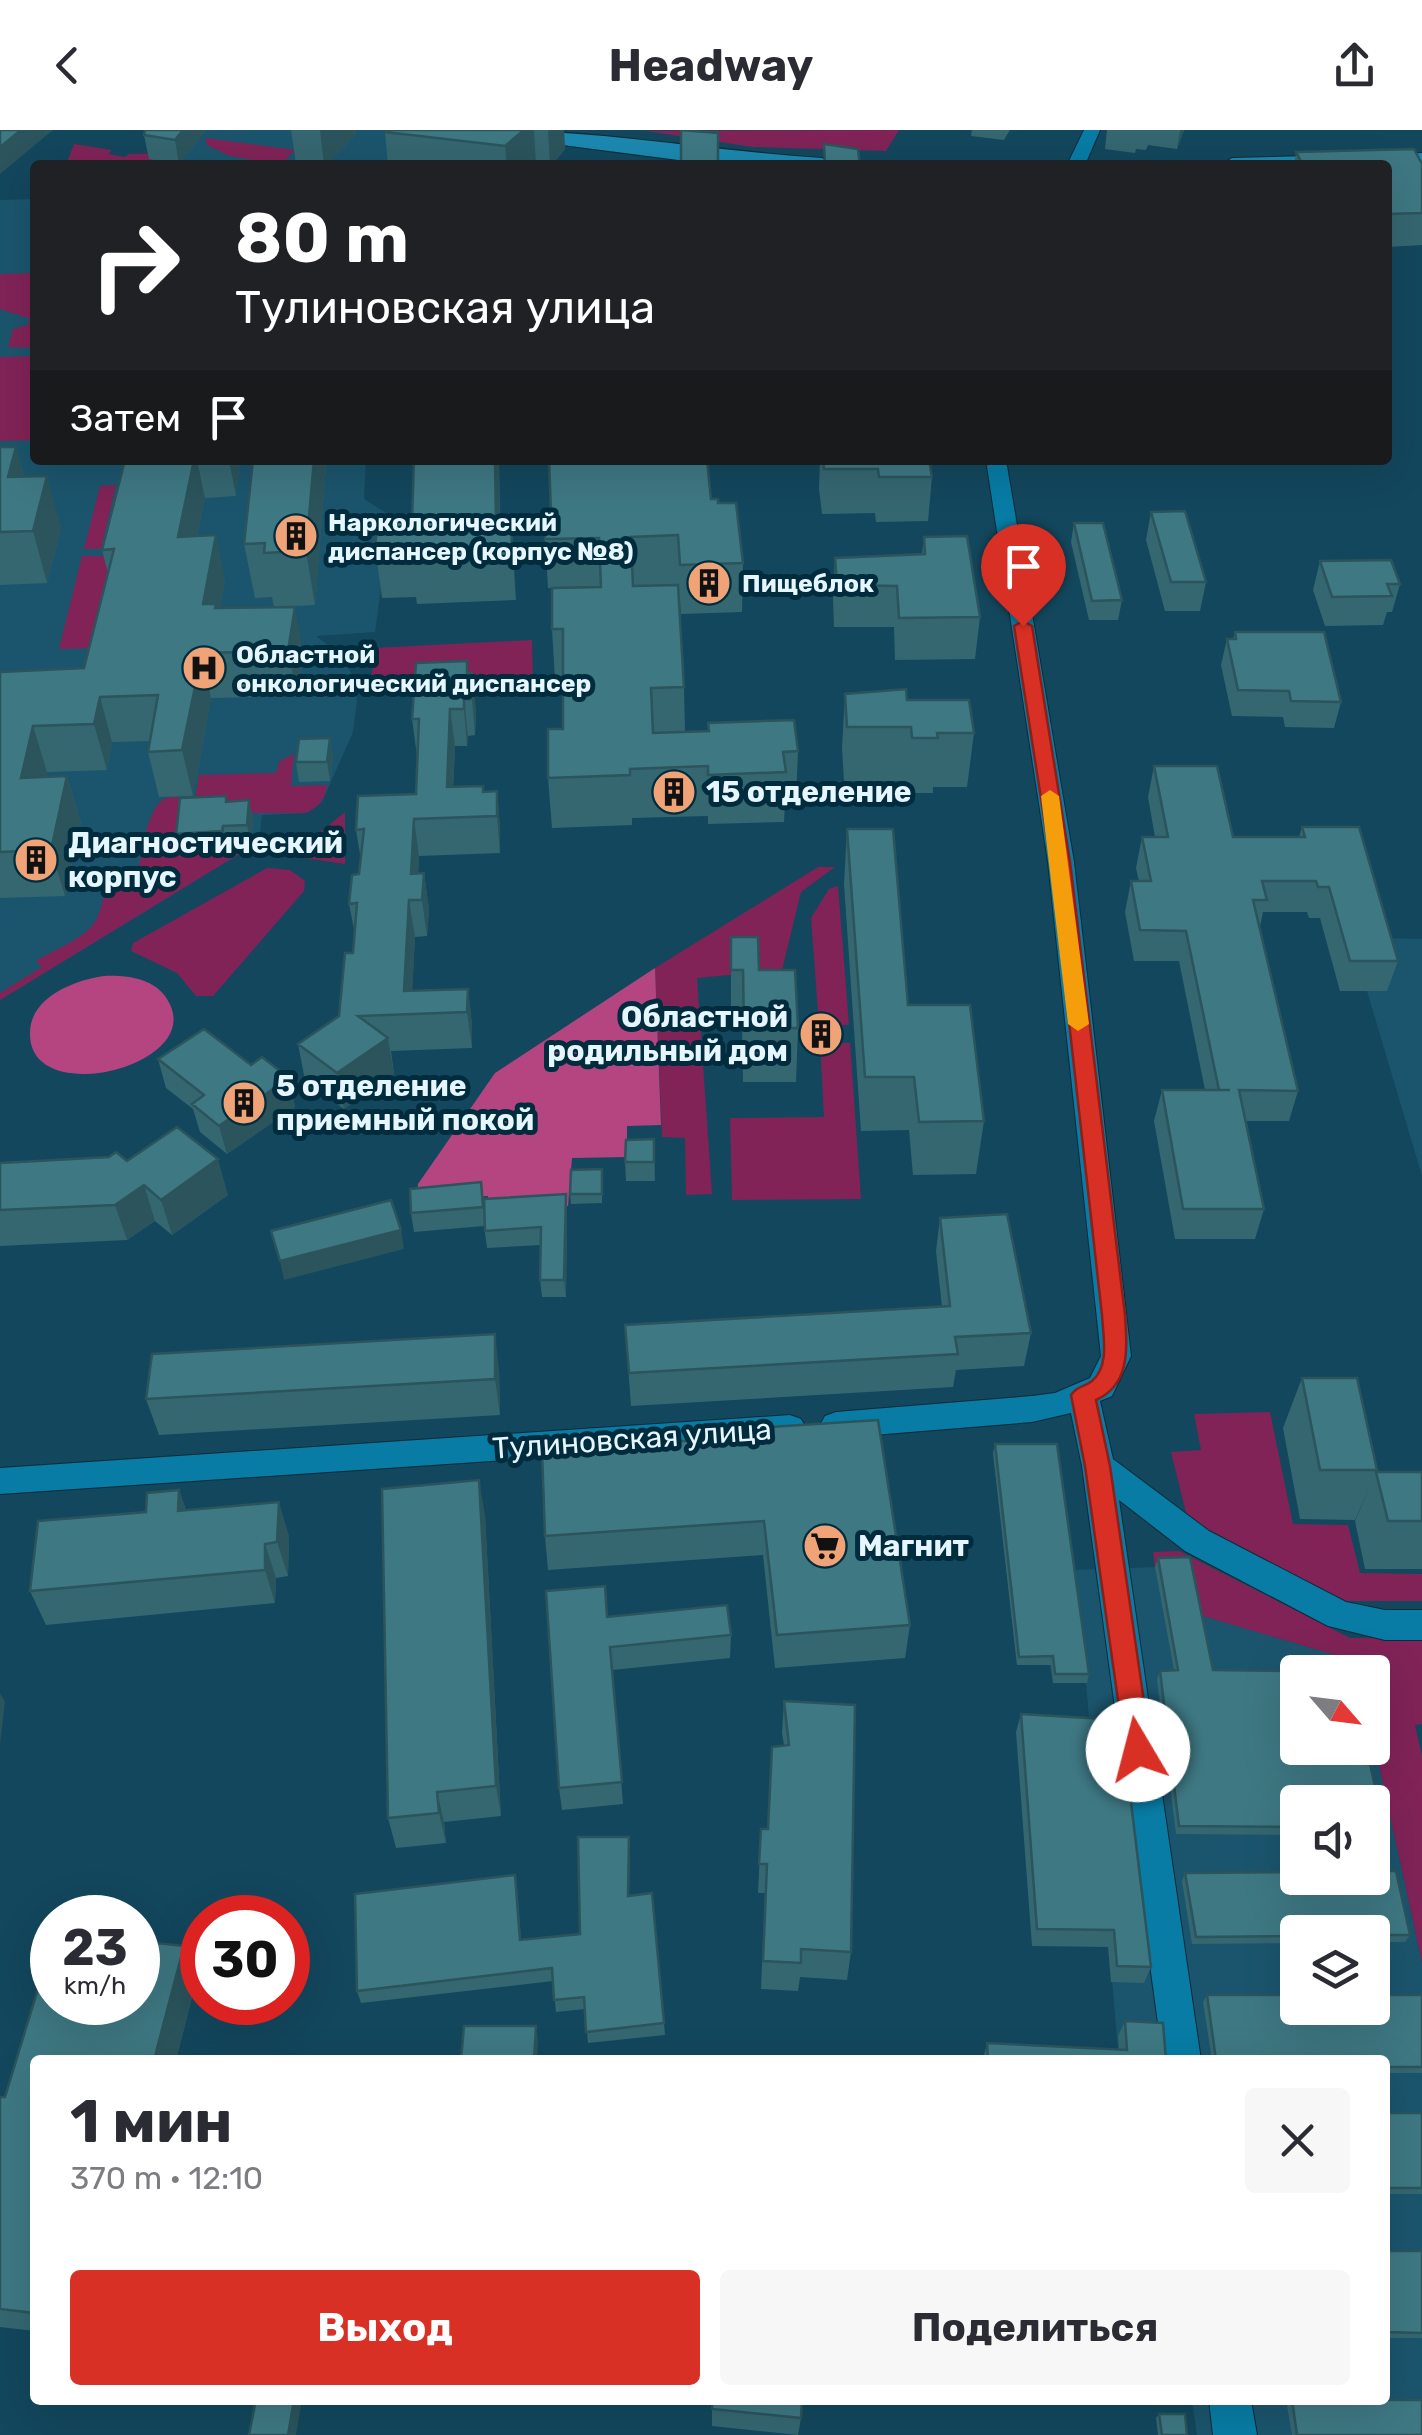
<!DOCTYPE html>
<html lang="ru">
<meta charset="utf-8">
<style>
:root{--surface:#fff;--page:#f7f7f7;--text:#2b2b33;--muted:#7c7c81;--accent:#d93025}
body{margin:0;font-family:Rubik,sans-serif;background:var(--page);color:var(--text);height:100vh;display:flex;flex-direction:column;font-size:38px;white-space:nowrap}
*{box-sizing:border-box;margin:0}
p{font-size:32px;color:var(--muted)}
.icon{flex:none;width:55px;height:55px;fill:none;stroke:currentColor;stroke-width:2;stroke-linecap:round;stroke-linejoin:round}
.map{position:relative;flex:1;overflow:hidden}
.details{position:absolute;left:30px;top:1925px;width:1360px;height:350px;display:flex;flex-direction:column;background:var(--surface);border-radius:10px;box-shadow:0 10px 40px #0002}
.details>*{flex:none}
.guide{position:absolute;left:30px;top:30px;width:1362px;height:305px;border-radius:10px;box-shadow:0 10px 40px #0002;background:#202124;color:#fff;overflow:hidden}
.needle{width:65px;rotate:118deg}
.controls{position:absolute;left:1280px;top:1525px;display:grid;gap:20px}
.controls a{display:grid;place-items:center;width:110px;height:110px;border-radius:10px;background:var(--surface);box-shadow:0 10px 40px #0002;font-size:50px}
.speed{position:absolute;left:30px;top:1765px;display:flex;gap:20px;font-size:50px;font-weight:700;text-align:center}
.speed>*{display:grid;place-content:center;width:130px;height:130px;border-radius:50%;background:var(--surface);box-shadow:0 10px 40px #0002;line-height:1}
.speed small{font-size:25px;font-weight:400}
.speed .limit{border:15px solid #d22;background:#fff;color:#111}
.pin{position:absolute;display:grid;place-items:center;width:85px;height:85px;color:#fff;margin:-102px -42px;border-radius:50% 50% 50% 0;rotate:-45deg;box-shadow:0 0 10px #0007}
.pin .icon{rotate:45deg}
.me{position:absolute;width:110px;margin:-55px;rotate:352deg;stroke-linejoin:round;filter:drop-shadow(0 0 8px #0008)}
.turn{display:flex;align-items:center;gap:35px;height:210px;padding:0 40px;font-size:45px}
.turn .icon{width:130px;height:130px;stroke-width:2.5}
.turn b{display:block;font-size:70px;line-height:85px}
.then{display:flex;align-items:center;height:95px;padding:0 40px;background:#0003;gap:20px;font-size:38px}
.round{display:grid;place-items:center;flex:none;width:105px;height:105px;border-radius:10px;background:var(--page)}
.overview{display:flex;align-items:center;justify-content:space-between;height:170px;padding:0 40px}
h1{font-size:60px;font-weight:700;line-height:75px}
.action{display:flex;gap:20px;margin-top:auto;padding:20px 40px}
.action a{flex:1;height:115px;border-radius:10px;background:var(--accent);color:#fff;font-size:40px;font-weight:700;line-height:115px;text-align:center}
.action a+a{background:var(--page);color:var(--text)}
header{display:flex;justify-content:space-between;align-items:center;height:130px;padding:0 40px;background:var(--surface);font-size:45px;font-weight:700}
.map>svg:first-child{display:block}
</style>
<header><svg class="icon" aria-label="back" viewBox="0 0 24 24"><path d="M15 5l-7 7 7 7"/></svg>Headway<svg class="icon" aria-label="share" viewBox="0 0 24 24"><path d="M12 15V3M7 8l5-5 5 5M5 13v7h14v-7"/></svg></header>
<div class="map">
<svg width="1422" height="2305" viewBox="0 0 1422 2305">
<rect width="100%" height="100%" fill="#13475d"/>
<!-- built -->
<path fill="#1b556d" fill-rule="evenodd" d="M189 0H449L429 35H163Z
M35 69V330H366L364 369 391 386 375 502 316 506 341 525 354 548 357 571 353 602 322 672 306 683 262 685 259 712 0 870V70Z
M1372 808 1422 809V1046L1367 861H1387Z
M993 1323 1072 1440 1187 1436 1196 1484 1356 1531 1358 1542H1298V1618H1372L1373 1608 1422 1832V2305H1197L1192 2270H1385V1930H1119L1086 1553H1053L1050 1535H1017ZM1298 1672H1372V1748H1298ZM1298 1802H1372V1878H1298Z"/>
<!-- green -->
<path fill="#812357" d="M899 0 886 21 753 17 645 1Z
M205 8 295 20 281 35 230 26 207 15Z
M74 14 112 20 108 24 125 27 129 24 173 23 163 35H66Z
M35 143V218L8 217 13 199 27 195 31 189 0 179V144Z
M35 226V310L0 311V227Z
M116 355 101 419H84L100 356Z
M82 426H111L90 518 59 519Z
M532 510 533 546 524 554 372 548 373 518Z
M294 624 291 656 327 655C325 670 320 676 306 683H193L199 645 276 643 280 631Z
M184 667 179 726 244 721 0 870V863L42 837 36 831C52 821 78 811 91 797 111 774 93 747 138 741 143 723 146 677 166 668 172 666 178 668 184 667Z
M345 682V734L291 726Z
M818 737H835L801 762 782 840 697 848 712 1064 686 1065 685 1008 662 1007 655 838Z
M267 738 290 740 305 751 304 761 213 866H196L177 843 131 821 133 813Z
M838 756 849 895H819L811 788 829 759Z
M820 913H850L861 1069 732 1070 730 988 824 987Z
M1270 1282 1293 1394 1348 1395 1360 1443 1422 1444V1471H1343L1189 1395 1171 1322 1201 1320 1194 1284Z
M1179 1421 1350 1508H1422V1594L1415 1595 1422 1626V1832L1373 1608 1372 1542H1358L1355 1531 1196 1484 1187 1437H1155L1153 1422Z"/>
<!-- forest -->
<path fill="#b54580" d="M655 838 661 995 627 996V1027L572 1028 568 1076 488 1081V1066L416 1072 418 1054 495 943Z
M104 846C126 845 154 848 167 869 210 935 28 981 30 903 30 867 75 850 104 846Z"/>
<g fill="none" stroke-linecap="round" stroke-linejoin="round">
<defs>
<path id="street" d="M1084 0H1100L1085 35H1067Z
M986 330H1006L1074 732 1131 1226 1112 1266 1100 1271 1113 1329 1209 1401 1346 1472 1385 1480H1422V1510H1385L1328 1496 1185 1421 1119 1370 1201 1930H1163L1082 1336 1071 1283 1032 1292 836 1308 825 1304 820 1295 825 1286 836 1282 1032 1266 1055 1263 1090 1248 1101 1226 1048 732Z
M790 1285 801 1289 806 1298 801 1307 790 1311 0 1364V1338Z
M1209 2270H1251L1257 2305H1213Z"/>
<path id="secondary" d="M490 0C601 0 711 21 822 28L833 35H717L501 7Z
M1422 23V37L1221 35 1232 28Z"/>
</defs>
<!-- street casing -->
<use href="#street" stroke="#0d2b39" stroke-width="2"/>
<!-- secondary casing -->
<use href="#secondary" stroke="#0d2b39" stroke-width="2"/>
<!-- street -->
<use href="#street" fill="#087ca5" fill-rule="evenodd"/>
<!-- secondary -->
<use href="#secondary" fill="#1c88b0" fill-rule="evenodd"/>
</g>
<!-- wall -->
<path fill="#356771" d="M145 0H206L179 35 149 29 144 5Z
M291 0H355L356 4 327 35H306L296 34Z
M386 0H564L565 19 552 35H388L385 2Z
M972 0H1010L1004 10 971 6Z
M1107 0H1184L1177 19 1148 15 1146 20 1136 19 1135 23 1105 19Z
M1296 22 1422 34V115L1388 117V35H1294Z
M0 317H16L24 346 61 398 47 453 0 455Z
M79 330H125L79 332Z
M125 330H240L236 366 205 368 197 406 225 450 220 478 303 522 297 566 211 568 193 666 159 667 148 622 150 611 112 612 107 640 47 642 46 647 67 646 81 692 65 766 0 768V542L84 538 108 443 102 420Z
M253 330H325L326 337 315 475 274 477 272 467 255 468 244 414Z
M414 330H499L500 392H511L516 470 417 474 416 467 382 468 375 416 412 390Z
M820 330H929L932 347 928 391 876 392 875 383 822 384 819 359Z
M711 369 718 373 743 433 742 482 681 484 678 454 684 557 685 602 708 601V593L798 621 796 671 785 672 784 692 708 694V686L632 688V695L552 698 548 648 563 599V548L555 549 552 499V458H548L545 409 551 382Z
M1151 382 1206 452 1200 481H1165L1146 410Z
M1074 393 1122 470 1118 490H1089L1071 412Z
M924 407 980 487 975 529 895 530 894 497H834L833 469 835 428 922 424Z
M1320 431 1400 454 1392 482H1387L1383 495 1325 496 1313 460Z
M1235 502 1341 572 1334 598 1285 597 1283 587 1232 586 1221 535 1227 509H1233Z
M468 543 476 580 475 605 468 606 467 616H455L453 657 484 662 497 661 500 698V723L419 726 418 744 424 743 429 780 427 806 415 807 412 861 468 859 472 895V918L391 921 394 944 344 979 305 950 298 914 339 886 353 823 355 804 349 774 359 744 361 730 356 700 416 664 417 626 412 589Z
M845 564 907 570 974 603 967 657H933V663H907L906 651H844L842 618Z
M330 608 333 628 330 651 299 652 296 632Z
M1154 636 1233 707H1299L1302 697 1398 831 1387 861H1340L1320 788H1309L1307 782H1263L1260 797 1298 961 1289 991H1245L1264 1079 1255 1109H1175L1154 991 1162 960H1205L1179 831H1134L1125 782 1131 751H1139L1136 738 1142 707H1155L1148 667Z
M226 666 228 672 249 670 253 690 251 715 227 716V721L181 724 176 704Z
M847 699 908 875 984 991 976 1044 913 1045 909 1000 861 1001 844 754Z
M731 807 759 840 798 898 796 952H743L742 894H731Z
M158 929 251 935 289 948 295 977 227 1024 200 1002 193 979 166 958Z
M654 1009 655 1051H626L625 1032Z
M109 1027 127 1031 228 1065 172 1105 155 1091 127 1110 0 1116V1033Z
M602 1048V1073L571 1074 570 1064Z
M410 1059 484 1077 566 1064 567 1082 566 1167H542L540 1150 541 1115 487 1118 484 1096 414 1102 411 1083Z
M940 1088 1031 1203 1024 1236 956 1240 953 1257 631 1276 625 1195 942 1177 936 1121Z
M499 1240 500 1285 159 1305 146 1269Z
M1302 1248 1377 1340 1355 1390 1300 1389 1283 1298Z
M753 1298 910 1495 905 1528 775 1538 763 1425 548 1440 545 1406 753 1307Z
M995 1314 1089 1544 1087 1553H1053L1051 1535H1017L993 1323Z
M1376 1342H1422V1439H1365L1355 1391Z
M179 1360 186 1380 289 1406 288 1446 276 1448 275 1473 46 1495 30 1461Z
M485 1385 501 1686 444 1692 446 1713 396 1718 388 1688Z
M1158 1428 1213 1540 1366 1634 1384 1698 1379 1706H1372V1672H1298V1705L1176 1704 1157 1549 1160 1541 1174 1540 1155 1437Z
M607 1487 731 1505 730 1528 612 1540 623 1674 562 1680 559 1658Z
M784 1571 851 1822 847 1850 800 1847 798 1861 761 1859 765 1763H758L761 1699H768L784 1615 782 1603Z
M1021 1584 1151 1837 1144 1853 1111 1852 1108 1817 1032 1816 1016 1602Z
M630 1720 629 1765 664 1893 665 1905 588 1913 585 1879 556 1882 553 1851 361 1873 357 1861 517 1758 521 1810 580 1804Z
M1185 1743 1410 1805 1405 1812H1372V1802H1298V1813L1192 1814 1182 1751Z
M138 1811 184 1816 198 1844 176 1930H35V2201L0 2197V1967H5L52 1813V1872H138Z
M1207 1865H1422V1943H1385V1930H1212L1203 1872Z
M1125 1891 1166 1930H983L987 1913 1119 1920 1118 1906Z
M1385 1983H1422V2064H1385Z
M1385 2121H1422V2208H1385Z
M1292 2270 1422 2305H1292L1287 2275Z
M712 2279 801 2288 798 2305 712 2296Z
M1159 2284 1187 2305H1158L1156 2288Z"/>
<!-- shaded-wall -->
<path fill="#2b545c" d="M21 0H53L0 44V17Z
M183 0H206L179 35 175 10Z
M320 0H355L356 4 327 35H324Z
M524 0H534L536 35H507L505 16Z
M548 0H564L565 19 552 35H550Z
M1180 0H1184L1177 19Z
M16 317 30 368 8 347Z
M194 330H197L205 368 188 452 178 407Z
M229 330H240L236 366Z
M314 330H325L326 337 315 475 306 421Z
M495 330H499L500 418 496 393Z
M47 346 61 398 47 453 33 401Z
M511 392 515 444 516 470 512 418Z
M216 405 225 450 219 487 225 519 224 524 218 492 203 474Z
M295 477 303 522 297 566 288 521Z
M202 523 211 568 193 666 182 620Z
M472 543 476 580 475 605 472 569Z
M100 567 112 612 107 640 94 594Z
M464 569 468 606 467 616 464 579Z
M450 579 455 616 452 688 447 657Z
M33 596 47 642 35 693 21 648Z
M330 608 333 628 330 651 327 632Z
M67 646 81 692 65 766 51 720Z
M497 661 500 698V723L497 686Z
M249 670 253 690 251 715 247 695Z
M414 689 419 726 417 770 411 744Z
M223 696 227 716V721L222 701Z
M424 743 429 780 427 806 422 770Z
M409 770 415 807 411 884 404 861Z
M468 859 472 895V918L467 882Z
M388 908 394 944 344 979 337 943Z
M289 948 295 977 227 1024 219 996Z
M218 1029 228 1065 172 1105 161 1070Z
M144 1055 155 1091 127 1110 115 1075Z
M566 1064 567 1082 566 1167 564 1150Z
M401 1100 404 1119 284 1150 280 1131Z
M495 1204 499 1240 500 1285 495 1249Z
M479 1350 485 1385 501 1686 496 1656Z
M179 1360 191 1395 178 1381Z
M279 1372 289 1406 288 1446 277 1412Z
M265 1414 276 1448 275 1473 265 1440Z
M0 1563 5 1572 0 1614Z
M437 1662 444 1692 446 1713 439 1683Z
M515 1745 517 1758 522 1823 520 1810Z
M184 1816 198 1844 176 1930H154Z
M536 1896 538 1910 537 1930H534Z
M294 2270H302L296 2305H288Z"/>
<!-- building -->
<path fill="#3e7883" stroke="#2b545c" stroke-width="2.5" d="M0 0H21L0 17Z
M145 0H183L175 10 144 5Z
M386 0H524L505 16 385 2Z
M681 0 718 3V35H681Z
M824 14 858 19 860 35H825Z
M1414 19 1422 34V83L1388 84V35H1303L1296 22Z
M0 317H16L8 347 47 346 33 401 0 402Z
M125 330H194L178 407 216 405 203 474H216L215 478 295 477 288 521 202 523 182 620 148 622 158 565 100 567 94 594 33 596 21 648 67 646 51 720 0 722V542L84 538 114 419 102 420Z
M253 330H314L306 421 264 423 265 413 244 414Z
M414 330H495L496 393 511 392 512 418 411 422V415L375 416 378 391 412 390Z
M549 330H707L711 369H718V373H736L743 433 680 435 678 405 631 407 633 456 678 455 684 557 651 558 653 603 709 601 708 593 794 590 798 621 783 622 786 642 708 645V636L630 639V645L548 648V599H563V499H552V458L601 457 599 408 545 409V382H551Z
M823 330H929L932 347H879L878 339H824Z
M1185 381 1206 452H1171L1151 382Z
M1074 393H1103L1122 470 1092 471Z
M967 406 980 487 899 488 897 456 837 455 835 428 925 424 924 407Z
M1391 430 1400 454H1387L1392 466 1332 467 1320 431Z
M1235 502H1324L1341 572 1291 571 1289 561 1238 560 1227 509H1236Z
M467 531V543H472V569H464V579H450L447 657 483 656V662L497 661V686L414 689 411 744 424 743 422 770H409L404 861 468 859 467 882 358 886 388 908 337 943 298 914 339 886 345 823H353L357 773 349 774 352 745 359 744 364 699 356 700 358 666 416 664 419 589H412L416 533Z
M906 559 907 570H969L974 603H937L938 608H912L911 597H847L845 564Z
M330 608 327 632H296L299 609Z
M1154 636H1217L1233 707H1305L1302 697H1359L1398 831H1350L1329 757H1318L1316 751H1262L1267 770H1253L1298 961 1239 960 1264 1079H1183L1162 960H1230H1219L1186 801 1140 800 1131 751H1151L1142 707H1168Z
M226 666V672L249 670 247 695 223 696 222 701 176 704 180 668Z
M847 699H893L908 875H970L984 991 919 992 914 947H865Z
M731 807H758L759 840H795L798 898H744L743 840H731Z
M204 899 251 935 262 927 289 948 219 996 192 974 204 965 158 929Z
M177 997 218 1029 161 1070 144 1055 115 1075 0 1080V1033L109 1027 116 1022 127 1031Z
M654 1009V1032H625L626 1010Z
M602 1039V1064H570L571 1040Z
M481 1052 483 1077 411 1083 410 1059Z
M566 1064 564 1150H540L541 1097 485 1101 484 1069Z
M391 1070 401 1100 280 1131 271 1101Z
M1007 1084 1031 1203 955 1207 958 1224 629 1243 625 1195 950 1176 940 1088Z
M495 1204V1249L146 1269 152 1224Z
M1302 1248H1357L1377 1340H1320Z
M878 1290 910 1495 777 1505 764 1391 545 1406 542 1321 754 1306 753 1298Z
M995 1314H1057L1089 1544H1055L1053 1526 1019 1527Z
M1376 1342H1422V1391H1388Z
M479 1350 496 1656 437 1662 439 1683 388 1688 382 1359Z
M179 1360 178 1381 279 1372 277 1412 265 1414V1440L30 1461 38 1391 146 1382 147 1363Z
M1190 1427 1213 1540 1348 1542H1298V1618H1362L1366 1634H1370L1384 1698H1372V1672H1298V1697L1179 1696 1160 1541 1178 1540 1158 1428Z
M605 1456 607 1487 727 1475 731 1505 610 1517 622 1652 559 1658 546 1461Z
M784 1571 855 1575 851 1822 801 1819V1833L763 1831 767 1734H759L761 1699H768L772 1617 789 1615Z
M1021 1584 1121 1590 1151 1837 1117 1836 1114 1800 1037 1799Z
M578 1707H629L628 1766 652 1763 664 1893 586 1902 584 1867 554 1870 552 1838 357 1861 355 1764 515 1745 520 1810 580 1804Z
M1372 1741H1396L1410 1805H1372V1802H1298V1806L1196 1807 1185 1743 1298 1742V1748H1372Z
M138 1811 184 1816 154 1930H35V2183L0 2179V1967H5L52 1813V1872H138Z
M1207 1865H1298V1878H1372V1865H1422V1937H1385V1930H1216Z
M1125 1891 1163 1893 1166 1930H988L987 1913 1127 1920Z
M464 1896H536L534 1930H461Z
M1385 1983H1422V2058H1385Z
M1385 2121H1422V2203L1385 2202Z
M256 2270H294L288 2305H249Z
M713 2270H802L801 2288 712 2279Z
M1292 2270H1422V2305H1297Z
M1159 2284H1185L1187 2305H1162Z"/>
<!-- route -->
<path fill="#d93025" stroke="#8d1f18" stroke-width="2.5" d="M1023 491 1032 496 1070 732 1125 1185C1127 1218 1131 1254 1096 1270L1110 1336 1151 1620 1147 1629 1138 1632 1129 1629 1125 1620 1085 1336 1071 1265C1078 1255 1083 1258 1092 1251 1110 1236 1103 1206 1102 1185L1051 732 1014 496Z"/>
<!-- slow -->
<path fill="#f59e0b" d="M1050 660 1059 666 1089 894 1078 901 1068 894 1041 666Z"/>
<!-- icons -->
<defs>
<symbol id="building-disc" viewBox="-11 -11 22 22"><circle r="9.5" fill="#efa377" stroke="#012c3d"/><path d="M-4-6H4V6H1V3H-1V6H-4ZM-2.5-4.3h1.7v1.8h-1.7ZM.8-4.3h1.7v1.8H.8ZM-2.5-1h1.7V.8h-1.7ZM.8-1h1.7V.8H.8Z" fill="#111"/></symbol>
<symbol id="hospital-disc" viewBox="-11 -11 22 22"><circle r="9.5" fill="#efa377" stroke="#012c3d"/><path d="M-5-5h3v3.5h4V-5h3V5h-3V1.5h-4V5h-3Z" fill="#111"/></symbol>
<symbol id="supermarket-disc" viewBox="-11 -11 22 22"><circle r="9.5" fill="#efa377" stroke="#012c3d"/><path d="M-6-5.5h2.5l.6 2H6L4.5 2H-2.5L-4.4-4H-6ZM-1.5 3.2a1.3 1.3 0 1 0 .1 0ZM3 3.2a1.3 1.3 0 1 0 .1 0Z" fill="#111"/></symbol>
</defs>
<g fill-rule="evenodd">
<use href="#building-disc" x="271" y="381" width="50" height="50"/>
<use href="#building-disc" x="684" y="428" width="50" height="50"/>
<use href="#hospital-disc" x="179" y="513" width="50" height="50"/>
<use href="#building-disc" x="649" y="637" width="50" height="50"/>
<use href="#building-disc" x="11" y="705" width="50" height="50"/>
<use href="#building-disc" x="796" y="879" width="50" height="50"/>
<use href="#building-disc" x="219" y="948" width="50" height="50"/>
<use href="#supermarket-disc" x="800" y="1391" width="50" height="50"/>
</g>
<g text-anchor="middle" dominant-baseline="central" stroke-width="10" stroke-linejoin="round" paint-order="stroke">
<!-- far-poi labels -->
<g font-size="25" font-weight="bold" fill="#e5f6ff" stroke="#012c3d" text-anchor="start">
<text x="328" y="392">Наркологический<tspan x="328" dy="29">диспансер (корпус №8)</tspan></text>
<text x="742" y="453">Пищеблок</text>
<text x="236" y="524">Областной<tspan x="236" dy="29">онкологический диспансер</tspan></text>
</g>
<!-- poi labels -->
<g font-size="30" font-weight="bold" fill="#e5f6ff" stroke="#012c3d" text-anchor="start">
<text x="706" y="662">15 отделение</text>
<text x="68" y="713">Диагностический<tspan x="68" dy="34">корпус</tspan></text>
<text x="788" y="887" text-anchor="end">Областной<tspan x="788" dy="34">родильный дом</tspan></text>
<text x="276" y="956">5 отделение<tspan x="276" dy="34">приемный покой</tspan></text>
<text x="858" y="1416">Магнит</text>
</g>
<!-- street labels -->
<g font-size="30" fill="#e5f6ff" stroke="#012c3d">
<text transform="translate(632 1309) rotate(-4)">Тулиновская улица</text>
</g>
</g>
</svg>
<div class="controls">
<a><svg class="needle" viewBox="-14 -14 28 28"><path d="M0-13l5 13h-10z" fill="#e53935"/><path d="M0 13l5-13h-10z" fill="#7c7c81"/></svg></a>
<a><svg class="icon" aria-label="sound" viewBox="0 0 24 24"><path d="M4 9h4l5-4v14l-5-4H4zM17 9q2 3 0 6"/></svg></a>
<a><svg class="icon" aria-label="layers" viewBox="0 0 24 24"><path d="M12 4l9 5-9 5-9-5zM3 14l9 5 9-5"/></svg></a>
</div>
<div class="speed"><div>23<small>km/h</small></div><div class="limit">30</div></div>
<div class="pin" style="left:1023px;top:496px;background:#d93025"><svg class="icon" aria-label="arrive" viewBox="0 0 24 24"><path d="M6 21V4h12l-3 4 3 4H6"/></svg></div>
<svg class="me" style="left:1138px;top:1620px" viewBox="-20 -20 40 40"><circle r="19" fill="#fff"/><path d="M0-13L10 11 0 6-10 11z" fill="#d93025"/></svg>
<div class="guide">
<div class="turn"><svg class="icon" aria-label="right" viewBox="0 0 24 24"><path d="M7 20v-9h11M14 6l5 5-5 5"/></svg><div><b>80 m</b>Тулиновская улица</div></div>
<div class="then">Затем<svg class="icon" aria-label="arrive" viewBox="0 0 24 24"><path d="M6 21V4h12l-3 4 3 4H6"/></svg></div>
</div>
<section class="details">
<div class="overview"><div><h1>1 мин</h1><p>370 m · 12:10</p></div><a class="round"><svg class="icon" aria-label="close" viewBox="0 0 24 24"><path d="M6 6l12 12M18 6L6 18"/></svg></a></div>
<div class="action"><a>Выход</a><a>Поделиться</a></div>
</section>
</div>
